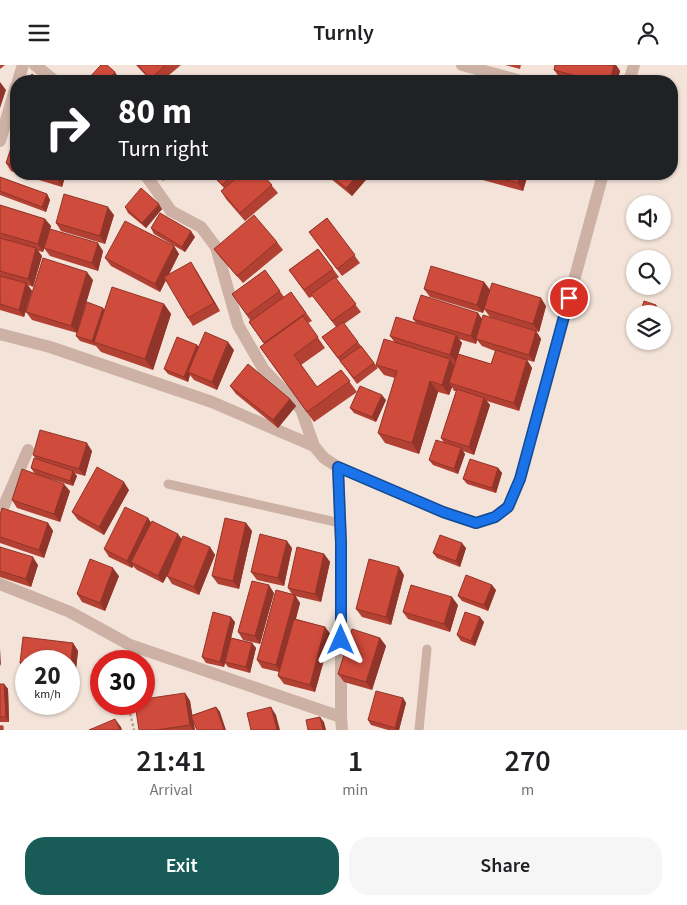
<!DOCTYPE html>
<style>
:root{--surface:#fff;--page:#f6f6f6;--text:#202124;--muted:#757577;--accent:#195b57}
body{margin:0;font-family:"Source Sans 3",sans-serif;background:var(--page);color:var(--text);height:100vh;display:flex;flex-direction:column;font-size:19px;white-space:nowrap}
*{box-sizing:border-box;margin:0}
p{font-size:16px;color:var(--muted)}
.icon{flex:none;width:28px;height:28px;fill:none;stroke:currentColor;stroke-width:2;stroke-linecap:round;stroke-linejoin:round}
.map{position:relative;height:665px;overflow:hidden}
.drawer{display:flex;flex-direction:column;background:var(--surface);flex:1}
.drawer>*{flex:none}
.top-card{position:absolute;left:10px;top:10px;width:668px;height:105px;border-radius:20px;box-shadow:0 1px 4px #0004;background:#202124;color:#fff;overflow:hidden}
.tools{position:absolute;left:626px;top:130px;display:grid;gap:10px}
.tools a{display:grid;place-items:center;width:45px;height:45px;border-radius:50%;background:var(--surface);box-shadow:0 1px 4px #0004;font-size:25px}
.speed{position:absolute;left:15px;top:585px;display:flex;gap:10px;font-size:25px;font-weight:700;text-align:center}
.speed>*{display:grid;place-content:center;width:65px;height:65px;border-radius:50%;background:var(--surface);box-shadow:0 1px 4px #0004;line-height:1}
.speed small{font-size:12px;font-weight:400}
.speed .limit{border:8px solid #d22;background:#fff;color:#111}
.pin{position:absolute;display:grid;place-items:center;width:42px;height:42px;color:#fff;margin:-21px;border:2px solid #fff;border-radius:50%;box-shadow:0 1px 5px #0007}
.me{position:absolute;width:55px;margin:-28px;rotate:0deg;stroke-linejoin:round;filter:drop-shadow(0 0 4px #0008)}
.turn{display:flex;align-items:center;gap:18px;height:105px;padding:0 25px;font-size:22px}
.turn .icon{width:65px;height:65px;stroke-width:2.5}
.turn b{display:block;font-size:35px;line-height:42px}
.eta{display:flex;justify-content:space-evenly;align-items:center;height:85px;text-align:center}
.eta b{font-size:30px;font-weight:600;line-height:35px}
.button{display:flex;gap:10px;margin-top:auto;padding:10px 25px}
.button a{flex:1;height:58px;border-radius:20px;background:var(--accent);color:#fff;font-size:20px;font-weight:600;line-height:58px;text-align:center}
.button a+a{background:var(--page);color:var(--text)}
header{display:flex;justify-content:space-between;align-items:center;height:65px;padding:0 25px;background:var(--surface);font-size:22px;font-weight:600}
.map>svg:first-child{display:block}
</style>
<header><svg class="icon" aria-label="menu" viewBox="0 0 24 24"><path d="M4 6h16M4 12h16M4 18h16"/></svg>Turnly<svg class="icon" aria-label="person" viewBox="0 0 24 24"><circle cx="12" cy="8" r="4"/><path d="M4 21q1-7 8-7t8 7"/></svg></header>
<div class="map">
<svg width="687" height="665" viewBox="0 0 687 665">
<rect width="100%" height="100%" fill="#f3e3d9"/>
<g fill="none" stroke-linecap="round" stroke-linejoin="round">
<!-- path -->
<path stroke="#b89a8e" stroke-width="2.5" stroke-dasharray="2.5 2.5" stroke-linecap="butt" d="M118 588 119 596
M128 639 134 665"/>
<!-- service -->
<path stroke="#ccb1a4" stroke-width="9" d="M168 419 340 458
M419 665 427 584"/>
<!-- minor -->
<path stroke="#ccb1a4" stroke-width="12" d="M35 0 55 16
M462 0 521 16
M18 16 23 0
M629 16 634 0
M0 76 16 21
M145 109 171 146 201 162 216 182 238 260 264 305 301 344 314 381
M0 269 50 282 212 337 314 381 324 393 338 402 341 478V652
M338 402 443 447 476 458 495 452 509 441 520 414 603 109
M0 450 28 385
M0 519 70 547 130 580 341 652 342 665"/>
</g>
<!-- wall -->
<path fill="#b24033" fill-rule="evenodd" d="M0 0H5L0 4Z
M136 0H181L162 16H151Z
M505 0H521L520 4Z
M555 0H616L620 6 617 16H572L560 13 554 5Z
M16 81V108L11 106 6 98Z
M19 109H66L62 122Z
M157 109H172L163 116Z
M211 109H262L278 128 245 156 226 134 221 126 224 123Z
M325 109H371L352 131Z
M461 109H528L523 126Z
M0 112 47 129 50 135 46 147 0 130Z
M0 140 45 154 51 161 43 187 38 186 42 191 33 222 28 220 32 226 24 252 0 245Z
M125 142 162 144 146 163 128 148Z
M114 150 105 179 61 166 56 158Z
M327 153 360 198 342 211 309 167Z
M151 163 195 172 185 187 154 169Z
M277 177 283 185 243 218 220 192 214 184Z
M174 181 179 189 169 209 196 205 220 246 193 261 188 253 166 215 160 227 111 201 105 193Z
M44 183 103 186 98 206 50 191Z
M318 184 339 212 336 214 361 247 344 259 378 303 357 319 322 272 336 262 313 231 309 233 289 205Z
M265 205 284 232 291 227 312 256 308 258 325 283 301 300 317 322 341 305 357 327 314 357 260 282 264 279 249 257 250 255 232 229Z
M93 215 77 268 32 255 26 247Z
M484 217 490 225 483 248 430 232 424 224Z
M164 239 171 249 153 305 101 287 96 281 80 276 76 271 105 245Z
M546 241 539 267 490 252 484 244Z
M478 248 482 254 536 266 541 274 534 297 527 295 532 303 519 346 487 336 490 340 474 390 463 386 465 389 458 409 433 400 429 395 444 378 441 373 456 326H454L452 322 449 330 438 327 419 389 385 378 378 368 395 313 384 310 376 300 395 278 390 271 416 258 413 254ZM459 274 476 279 477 275 482 281 495 286 491 299 458 289 462 278Z
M197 280 199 282 234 285 217 325 194 315 190 310 188 317 168 309 164 304Z
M230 321 290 334 296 341 278 363 236 329Z
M386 335 376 357 354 348 350 343Z
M92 386 85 411 74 408 77 411 73 421 35 409 31 403 36 394 33 390Z
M498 403 502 408 496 428 467 419 463 414Z
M129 425 104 470 78 455 72 447Z
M70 426 60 457 17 443 12 435Z
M0 450 48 458 53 466 44 493 0 478Z
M148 453 151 458 182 474 210 482 215 490 199 530 172 519 167 511 168 509 163 518 137 505 133 501 132 503 109 492 104 484Z
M246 458 252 466 239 524 218 519 212 511Z
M0 482 38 500 31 522 0 512Z
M292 483 284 521 257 515 251 507Z
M466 483 460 502 437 493 433 488Z
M324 489 330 497 321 537 295 531 300 538 296 554 325 562 331 570 315 627 284 619 278 611 279 607 262 603 257 595 292 529 288 523Z
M404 510 391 560 362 552 356 544Z
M119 511 105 546 82 537 77 529Z
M496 525 488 546 462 536 458 531Z
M274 528 260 579 243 575 238 567Z
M458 540 450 567 408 554 403 547Z
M235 557 231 573 252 578 256 583 250 608 228 602 225 598 224 602 206 598 202 592Z
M484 557 475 581 461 576 457 570Z
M380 573 386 581 372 625 344 617 338 609Z
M73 578 78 586 75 613 69 612V596H26V606H25L20 598Z
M0 619H4L8 624 9 657H0Z
M185 628 190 636 192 650 216 642 220 647 193 656 195 665H139Z
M403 633 406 638 399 665H388L371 660 368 655Z"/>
<!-- shaded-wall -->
<path fill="#913429" d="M614 0H616L620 6 617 16H610Z
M115 7 119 13 115 16H107Z
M0 17 6 25 0 43Z
M59 109H66L62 122 57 114Z
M359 109H371L352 131 346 123Z
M520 109H528L523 126 518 118Z
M47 129 50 135 46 147 42 142Z
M159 139 162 144 146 163 142 158Z
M108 142 114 150 105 179 100 171Z
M45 154 51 161 43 187 38 179Z
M191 166 195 172 185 187 182 182Z
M98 178 103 186 98 206 92 198Z
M174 181 179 189 160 227 155 219Z
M36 183 42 191 33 222 28 214Z
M191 197 196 205 220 246 214 238Z
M87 207 93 215 77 268 71 261Z
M484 217 490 225 483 248 477 240Z
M26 218 32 226 24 252 19 245Z
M541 233 546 241 539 267 533 259Z
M164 239 171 249 153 305 145 294Z
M656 240 659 245 658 249H653Z
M103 243 107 248 94 277 96 281 92 276Z
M478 248 483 256 476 274 477 275 476 279 471 271Z
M536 266 541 274 534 297 529 290Z
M456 270 462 278 456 297 450 290Z
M228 277 234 285 217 325 212 317Z
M197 280 201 285 188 307 190 310 188 317 184 312Z
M450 294 457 305 449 318 452 322 449 330 442 320Z
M527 295 532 303 519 346 514 338Z
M430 316 438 327 419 389 412 378Z
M382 330 386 335 376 357 372 352Z
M484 333 490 340 474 390 469 382Z
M290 334 296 341 278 363 273 355Z
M87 378 92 386 85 411 79 404Z
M461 383 465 389 458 409 454 404Z
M498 403 502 408 496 428 492 423Z
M73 406 77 411 73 421 70 416Z
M124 417 129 425 104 470 99 462Z
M64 419 70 426 60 457 54 449Z
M148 453 153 461 131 497 133 501 132 503 127 496Z
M48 458 53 466 44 493 39 485Z
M246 458 252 466 239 524 233 516Z
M178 469 184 477 163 518 158 511Z
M287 476 292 483 284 521 278 513Z
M462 478 466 483 460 502 456 496Z
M210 482 215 490 199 530 194 522Z
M324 489 330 497 321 537 315 529Z
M33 492 38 500 31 522 26 514Z
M399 502 404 510 391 560 386 552Z
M113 503 119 511 105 546 100 538Z
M269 520 274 528 260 579 255 571Z
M492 520 496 525 488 546 484 540Z
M295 530 300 538 281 608 276 600Z
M452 532 458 540 450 567 444 559Z
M231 552 235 557 224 602 220 597Z
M480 552 484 557 475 581 471 576Z
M325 562 331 570 315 627 310 620Z
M380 573 386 581 372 625 366 617Z
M73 578 78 586 75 613 70 605Z
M252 578 256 583 250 608 246 602Z
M0 583 1 601 0 599Z
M4 619 8 624 9 657 6 652Z
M185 628 190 636 195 665H193L190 660Z
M403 633 406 638 399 665H396L395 663Z
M216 642 220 647 226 665H224Z
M271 642 276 650 280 665H277Z
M320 652 324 657 326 665H323Z
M115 654 121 662 122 665H120Z"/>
<!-- building -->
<path fill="#cf4b3b" stroke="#913429" d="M101 0H107L115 7 107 16H86Z
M138 0H166L150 14Z
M555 0H614L610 16H595L554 5Z
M32 9 40 16H26Z
M120 13 123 16H117Z
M386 13 397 16H385Z
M12 80 16 81V102L6 98Z
M39 109H59L57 114Z
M212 109H235L222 120Z
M241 109H262L272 120 240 148 221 126Z
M329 109H359L346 123Z
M484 109H520L518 118Z
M0 112 47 129 42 142 0 126Z
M141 123 159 139 142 158 125 142Z
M64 129 108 142 100 171 56 158Z
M0 140 45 154 38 179 0 168Z
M160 148 191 166 182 182 151 163Z
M254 150 277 177 237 211 214 184Z
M327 153 355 190 337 204 309 167Z
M125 156 174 181 155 219 105 193Z
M50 164 98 178 92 198 44 183Z
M0 173 36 183 28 214 0 206Z
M318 184 333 204 304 225 289 205Z
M43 193 87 207 71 261 26 247Z
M191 197 214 238 188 253 164 212Z
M431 201 484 217 477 240 424 224Z
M265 205 280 226 247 250 232 229Z
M0 211 26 218 19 245 0 239Z
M335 212 356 239 332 256 311 229Z
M492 218 541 233 533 259 484 244Z
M112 222 164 239 145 294 94 277Z
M291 227 306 248 264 278 249 257Z
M421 230 478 248 471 271 413 254Z
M644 236 656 240 653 249H640Z
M87 237 103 243 92 276 76 271Z
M483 250 536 266 529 290 476 274Z
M303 251 318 272 294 290 317 322 341 305 350 316 307 347 260 282Z
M396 252 456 270 450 290 390 271Z
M343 257 358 277 338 293 322 272Z
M205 267 228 277 212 317 188 307Z
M177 272 197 280 184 312 164 304Z
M384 274 450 294 442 320 430 316 412 378 378 368 397 306 376 300Z
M361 281 374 298 354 313 340 296Z
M496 285 527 295 514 338 449 318 458 289 491 299Z
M248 299 290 334 273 355 230 321Z
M360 321 382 330 372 352 350 343Z
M457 324 484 333 469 382 441 373Z
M40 365 87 378 79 404 33 390Z
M436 375 461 383 454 404 429 395Z
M34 393 73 406 70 416 31 403Z
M470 394 498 403 492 423 463 414Z
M97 402 124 417 99 462 72 447Z
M22 404 64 419 54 449 12 435Z
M125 442 148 453 127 496 104 484Z
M2 443 48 458 39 485 0 472V450Z
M225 453 246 458 233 516 212 511Z
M152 456 178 469 158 511 131 497Z
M260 469 287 476 278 513 251 507Z
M440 470 462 478 456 496 433 488Z
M183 471 210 482 194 522 167 511Z
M0 482 33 492 26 514 0 506Z
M297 482 324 489 315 529 288 523Z
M90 494 113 503 100 538 77 529Z
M369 494 399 502 386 552 356 544Z
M466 510 492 520 484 540 458 531Z
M252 516 269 520 255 571 238 567Z
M411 520 452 532 444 559 403 547Z
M276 525 295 530 276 600 257 595Z
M213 547 231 552 220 597 202 592Z
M465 547 480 552 471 576 457 570Z
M294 554 325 562 310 620 278 611Z
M352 564 380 573 366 617 338 609Z
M23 572 73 578 70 605H69V596H26V599L20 598Z
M231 573 252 578 246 602 225 597Z
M0 619H4L6 652H0Z
M376 626 403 633 395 663 368 655Z
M185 628 190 660 156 665H139L135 639H144V634Z
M216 642 224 665H197L191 651Z
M271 642 277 665H251L247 648Z
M320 652 323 665H308L306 655Z
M115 654 120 665H89Z
M0 661H3V665H0Z"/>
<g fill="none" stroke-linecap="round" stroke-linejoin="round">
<defs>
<path id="route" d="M341 575V478L338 402 443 447 476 458 495 452 508 442 520 414 569 233"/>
</defs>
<!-- route casing -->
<use href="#route" stroke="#114b97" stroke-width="12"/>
<!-- route -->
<use href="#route" stroke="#1a73e8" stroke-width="9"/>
</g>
</svg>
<div class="tools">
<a><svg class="icon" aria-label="sound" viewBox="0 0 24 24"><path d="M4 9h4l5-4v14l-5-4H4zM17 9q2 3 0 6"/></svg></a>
<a><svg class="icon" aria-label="search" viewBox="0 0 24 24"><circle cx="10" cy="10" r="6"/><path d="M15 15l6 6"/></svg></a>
<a><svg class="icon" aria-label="layers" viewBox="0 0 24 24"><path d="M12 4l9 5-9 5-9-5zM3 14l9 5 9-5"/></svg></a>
</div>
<div class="speed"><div>20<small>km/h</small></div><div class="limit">30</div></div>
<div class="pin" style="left:569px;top:233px;background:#d93025"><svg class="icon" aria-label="arrive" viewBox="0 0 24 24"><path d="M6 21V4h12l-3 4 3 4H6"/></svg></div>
<svg class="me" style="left:341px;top:575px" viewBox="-20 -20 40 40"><path d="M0-17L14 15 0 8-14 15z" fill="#1a73e8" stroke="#fff" stroke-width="4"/></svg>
<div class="top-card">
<div class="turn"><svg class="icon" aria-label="right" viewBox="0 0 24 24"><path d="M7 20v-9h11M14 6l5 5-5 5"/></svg><div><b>80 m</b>Turn right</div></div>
</div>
</div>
<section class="drawer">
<div class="eta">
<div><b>21:41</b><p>Arrival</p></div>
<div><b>1</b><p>min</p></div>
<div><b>270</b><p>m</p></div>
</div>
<div class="button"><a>Exit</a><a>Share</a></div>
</section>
